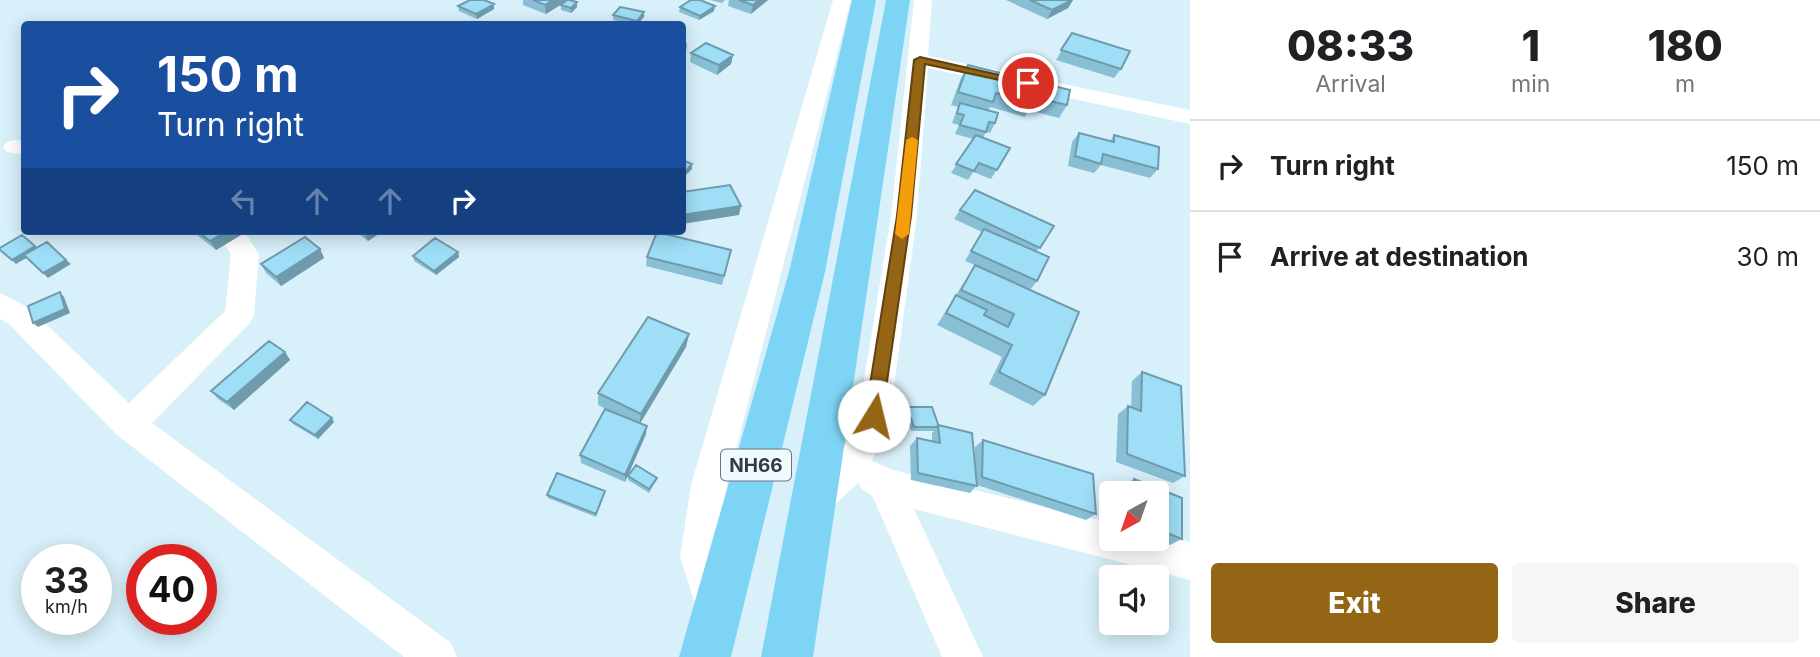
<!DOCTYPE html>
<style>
:root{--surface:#fff;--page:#f6f6f6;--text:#202124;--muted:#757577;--line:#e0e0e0;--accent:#956516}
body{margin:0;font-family:Inter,sans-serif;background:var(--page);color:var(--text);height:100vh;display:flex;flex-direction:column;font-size:26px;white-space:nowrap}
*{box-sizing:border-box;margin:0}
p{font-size:23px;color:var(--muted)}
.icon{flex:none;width:38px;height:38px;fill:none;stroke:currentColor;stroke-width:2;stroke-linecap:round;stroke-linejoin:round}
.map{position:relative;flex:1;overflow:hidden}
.details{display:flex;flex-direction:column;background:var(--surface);width:630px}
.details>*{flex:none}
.guide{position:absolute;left:21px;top:21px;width:665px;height:214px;border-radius:7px;box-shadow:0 4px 18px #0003;background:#1a4fa0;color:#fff;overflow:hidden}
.needle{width:46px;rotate:220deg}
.controls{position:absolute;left:1099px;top:481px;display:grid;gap:14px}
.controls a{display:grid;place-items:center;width:70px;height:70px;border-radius:7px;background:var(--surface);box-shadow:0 4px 18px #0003;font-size:35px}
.speed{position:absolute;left:21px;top:544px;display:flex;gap:14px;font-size:35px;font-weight:700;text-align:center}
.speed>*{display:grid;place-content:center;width:91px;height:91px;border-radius:50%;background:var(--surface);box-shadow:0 4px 18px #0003;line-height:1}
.speed small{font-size:18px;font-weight:400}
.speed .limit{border:10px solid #d22;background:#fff;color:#111}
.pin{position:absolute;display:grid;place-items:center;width:60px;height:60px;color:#fff;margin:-30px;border:4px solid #fff;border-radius:50%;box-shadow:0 2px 7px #0007}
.me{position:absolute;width:77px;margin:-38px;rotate:9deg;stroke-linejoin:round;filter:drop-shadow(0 0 5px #0008)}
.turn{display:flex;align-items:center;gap:24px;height:147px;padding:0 21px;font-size:32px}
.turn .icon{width:91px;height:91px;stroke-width:2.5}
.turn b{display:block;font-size:49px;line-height:60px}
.lanes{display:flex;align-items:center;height:66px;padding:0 21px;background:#0003;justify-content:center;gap:35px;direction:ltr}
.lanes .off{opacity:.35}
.eta{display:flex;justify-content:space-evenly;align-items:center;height:119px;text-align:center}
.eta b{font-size:42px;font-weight:800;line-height:49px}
.action{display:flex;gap:14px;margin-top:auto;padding:14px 21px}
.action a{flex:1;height:80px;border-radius:7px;background:var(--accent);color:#fff;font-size:28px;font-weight:800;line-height:80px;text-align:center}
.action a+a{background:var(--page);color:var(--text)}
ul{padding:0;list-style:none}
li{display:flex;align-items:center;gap:21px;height:91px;padding:0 21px;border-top:2px solid var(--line)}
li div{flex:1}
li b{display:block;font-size:26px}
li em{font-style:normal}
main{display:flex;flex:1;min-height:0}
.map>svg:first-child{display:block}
</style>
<main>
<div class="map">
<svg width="1190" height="657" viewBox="0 0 1190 657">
<rect width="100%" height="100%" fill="#d8f0fa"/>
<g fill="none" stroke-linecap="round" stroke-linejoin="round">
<!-- minor -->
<path fill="#fff" fill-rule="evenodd" d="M833 0H851L727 485 718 557 735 608 729 622 715 628 701 622 680 557 691 485Z
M914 0H932L928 56 1190 110V124L928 68 917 216 890 416 872 461 893 470 1111 523V539H1157V534L1190 542V580L914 509 983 657H942L873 497 861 488 858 483 827 512 814 517 801 512 796 500 801 488 841 454 858 416 891 216Z
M15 140 24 141V155L7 152 3 147 7 142Z
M217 231H244L259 254 254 316 249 324 152 423 451 643 457 657H404L117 435 9 324 0 319V293L29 308 129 403 225 311 231 255Z"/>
<!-- highway -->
<path fill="#7ed4f4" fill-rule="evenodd" d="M852 0H876L825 272 731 657H679L789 272Z
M886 0H910L813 657H761Z"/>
</g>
<!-- wall -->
<path fill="#88bfd4" d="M523 0H569L577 7 571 13 561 10V5L565 2 546 14 523 5Z
M710 0H725L722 3Z
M729 0H768L751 14 728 6Z
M1006 0H1073L1068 8 1047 19Z
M494 4V9L477 19 459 11 458 6Z
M680 7 714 11 699 20 679 12Z
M644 12V17L638 24H632L613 20V15Z
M1072 33 1121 69 1114 78 1056 60Z
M691 53 733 55 731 64 717 75 690 62Z
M968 65 1067 105 1059 118 1028 110 1025 117 990 107 988 111 995 123 990 133 986 132 983 138 1010 148 991 179 973 172 968 180 951 173 973 139 955 134 959 125 952 123 958 107 951 105 961 78Z
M1079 133 1110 141 1114 135 1158 169 1150 178 1101 165 1094 173 1068 166 1072 142Z
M960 210 1054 226 1037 251V281L1030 290 1045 395 1033 406 989 384 1002 357 937 325 975 265 965 261 982 232 954 219Z
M192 231H246V232L216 250Z
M355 231H383L368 241Z
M320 249 324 258 281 286 266 273 261 264Z
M731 250 722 285 646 266 647 257Z
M458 252 459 257 436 275 414 261 413 256Z
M689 334 686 347 640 424 646 434 625 482 581 463 580 455 616 414 598 405V393Z
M285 352 290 360 234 410 218 399 211 391Z
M1142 372 1185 476 1173 483 1116 462 1118 414 1128 406 1131 407 1132 381Z
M907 407 939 425 975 460V447L983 440 1096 514 1086 520 977 485 970 493 911 480 910 446 917 438 932 441V433L934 431H911L904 412Z
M290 420 334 422 318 439 293 424Z
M628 476 657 478 656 481 649 493 628 480Z
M1134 479 1182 498V539L1170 545 1154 539H1157V494H1123V486Z
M604 494 596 517 548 498 547 495Z"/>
<!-- shaded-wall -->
<path fill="#6f9bad" d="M553 0H568L546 14 545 5Z
M759 0H768L751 14 753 5Z
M1073 0 1068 8 1047 19 1052 10Z
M577 2V7L571 13V8Z
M494 4V9L477 19 476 14Z
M715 6 714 11 699 20 700 16Z
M644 12V17L637 24V21Z
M687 43 686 52 682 55V46Z
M733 55 731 64 717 75 719 65Z
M692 164V169L682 179 683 175Z
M741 206 739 215 682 224V215Z
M227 231 246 232 216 250 210 241Z
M366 231H383L368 241 364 232Z
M35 246 39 251 16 264 12 260Z
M320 249 324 258 281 286 276 277Z
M458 252 459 257 436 275 434 271Z
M66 260 71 264 48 278 43 273Z
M60 292 64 297 70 313 38 327 33 323Z
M689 334 686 347 639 425 641 414Z
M285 352 290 360 234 410 227 402Z
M332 418 334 422 318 439 315 435Z
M647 426 646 434 625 482V475Z"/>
<!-- building -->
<path fill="#9edef7" stroke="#6f9bad" stroke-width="2" d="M470 0H484L494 4 476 14 458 6Z
M533 0H553L545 5Z
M567 0H569L577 2 571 8 561 5Z
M691 0H700L715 6 700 16 680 7Z
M739 0H759L753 5Z
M1030 0H1072L1052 10Z
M620 7 644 12 637 21 613 15Z
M1072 33 1130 51 1121 69 1061 50Z
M706 43 733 55 719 65 691 53Z
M968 65 1070 90 1067 105 1034 97 1033 103 996 93 993 102 958 92Z
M960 103 998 113 995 123 989 122 986 132 960 125 964 115 957 113Z
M1079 133 1114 142V135L1159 147 1158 169 1103 154 1101 164 1075 156Z
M976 135 1010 148 997 170 979 163 974 171 956 164Z
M682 160 692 164 683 175H682Z
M730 185 741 206 682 215V192Z
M975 190 1054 226 1040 248 960 210Z
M984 229 1049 257 1037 281 971 251Z
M197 231H227L210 241Z
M657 232 731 250 724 276 647 257Z
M22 235 35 246 12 260 0 250V248Z
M305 237 320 249 276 277 261 264Z
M435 238 458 252 434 271 413 256Z
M47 242 66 260 43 273 24 255Z
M975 265 1079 312 1045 395 999 372 1012 345 946 313 956 295 987 310 984 315 1008 327 1014 314 961 290Z
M60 292 65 309 33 323 28 306Z
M648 317 689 334 641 414 598 393Z
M269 341 285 352 227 402 211 391Z
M1142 372 1181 386 1185 476 1127 454 1128 406 1141 411Z
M307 402 332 418 315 435 290 420Z
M907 407H932L939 427 938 425 937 427H914Z
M605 409 647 426 625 475 580 455Z
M938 425 972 433 977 486 918 473 917 438 940 443Z
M983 440 1093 474 1096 514 982 477Z
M636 465 657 478 649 489 628 476Z
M557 473 605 491 596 514 547 495Z
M1134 479 1182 498V539L1157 529V494H1133Z"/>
<!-- route -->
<path fill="#956516" stroke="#61420e" stroke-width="2" d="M920 57 1034 83 1028 86 925 64 911 216 882 416 880 421 874 424 867 421 865 416 897 216 914 60Z"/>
<!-- slow -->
<path fill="#f59e0b" d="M912 137 918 140 909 234 902 239 895 234 906 140Z"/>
<g text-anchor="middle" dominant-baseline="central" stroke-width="7" stroke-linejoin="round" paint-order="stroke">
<!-- shield labels -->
<rect fill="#f1fbff" stroke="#6b7579" stroke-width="2" x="721" y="449.5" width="70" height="31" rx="5"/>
<g font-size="19" font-weight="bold" fill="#323b3f">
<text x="756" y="465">NH66</text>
</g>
</g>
</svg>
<div class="controls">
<a><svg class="needle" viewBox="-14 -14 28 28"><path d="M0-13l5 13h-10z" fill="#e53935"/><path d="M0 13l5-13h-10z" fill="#757577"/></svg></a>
<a><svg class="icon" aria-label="sound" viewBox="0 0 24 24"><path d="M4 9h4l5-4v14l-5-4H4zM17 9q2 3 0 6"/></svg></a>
</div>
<div class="speed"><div>33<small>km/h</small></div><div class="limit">40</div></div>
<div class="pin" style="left:1028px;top:83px;background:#d93025"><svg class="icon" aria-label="arrive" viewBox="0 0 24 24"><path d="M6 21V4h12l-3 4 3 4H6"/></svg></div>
<svg class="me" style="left:874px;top:416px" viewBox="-20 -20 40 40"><circle r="19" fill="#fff"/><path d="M0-13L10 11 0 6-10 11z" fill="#956516"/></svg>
<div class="guide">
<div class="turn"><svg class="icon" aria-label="right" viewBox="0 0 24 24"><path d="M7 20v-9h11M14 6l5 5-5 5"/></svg><div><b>150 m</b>Turn right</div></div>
<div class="lanes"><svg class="icon off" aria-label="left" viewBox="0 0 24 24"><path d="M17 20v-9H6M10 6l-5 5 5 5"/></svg><svg class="icon off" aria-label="ahead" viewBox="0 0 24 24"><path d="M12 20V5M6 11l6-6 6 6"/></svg><svg class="icon off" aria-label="ahead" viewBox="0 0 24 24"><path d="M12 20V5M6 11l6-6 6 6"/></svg><svg class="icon" aria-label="right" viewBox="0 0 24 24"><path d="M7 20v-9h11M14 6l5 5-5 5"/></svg></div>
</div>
</div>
<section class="details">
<div class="eta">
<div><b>08:33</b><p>Arrival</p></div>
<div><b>1</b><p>min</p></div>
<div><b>180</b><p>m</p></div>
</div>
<ul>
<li><svg class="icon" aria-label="right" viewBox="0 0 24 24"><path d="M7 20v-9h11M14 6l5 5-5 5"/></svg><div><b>Turn right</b></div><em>150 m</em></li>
<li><svg class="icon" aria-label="arrive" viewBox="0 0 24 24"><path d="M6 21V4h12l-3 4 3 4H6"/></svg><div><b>Arrive at destination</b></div><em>30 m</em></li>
</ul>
<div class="action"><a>Exit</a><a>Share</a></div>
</section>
</main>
